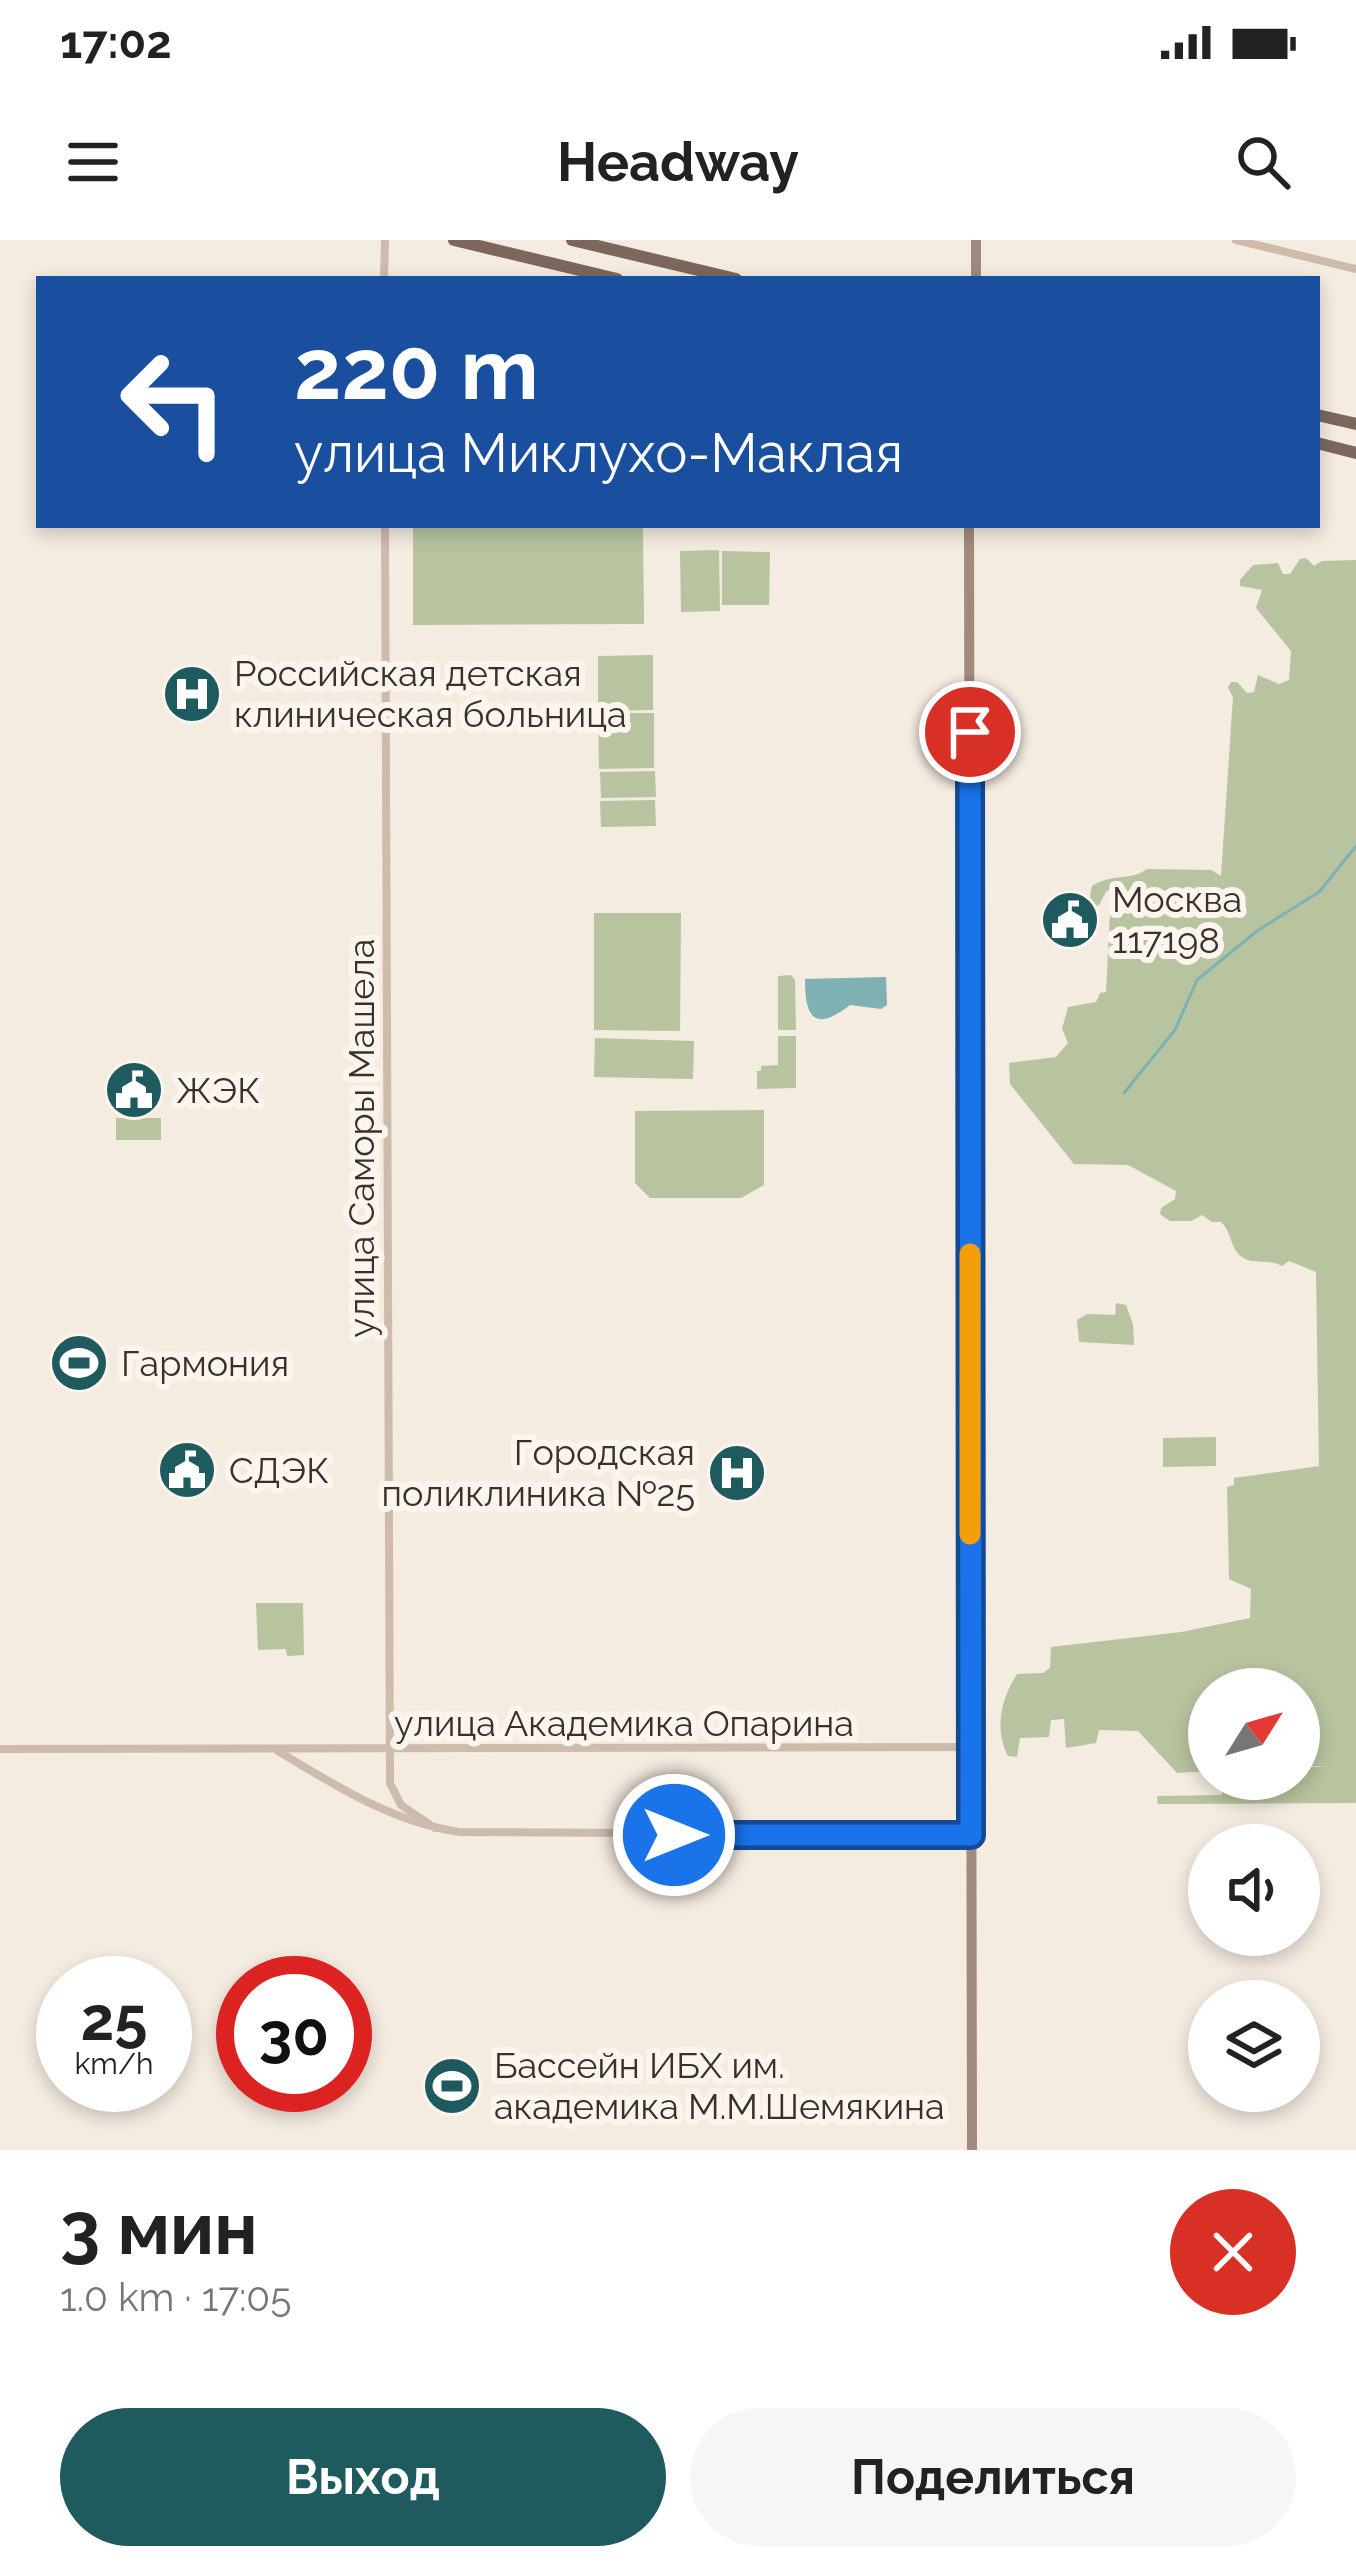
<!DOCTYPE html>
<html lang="ru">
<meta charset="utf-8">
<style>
:root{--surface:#fff;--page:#f6f6f6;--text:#222;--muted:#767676;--accent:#1f5a5e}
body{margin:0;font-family:Raleway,sans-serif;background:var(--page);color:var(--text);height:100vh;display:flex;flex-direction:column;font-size:45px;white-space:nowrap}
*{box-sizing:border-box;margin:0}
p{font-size:39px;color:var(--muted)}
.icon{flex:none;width:66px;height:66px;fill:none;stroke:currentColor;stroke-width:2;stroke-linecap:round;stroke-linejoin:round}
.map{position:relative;height:1910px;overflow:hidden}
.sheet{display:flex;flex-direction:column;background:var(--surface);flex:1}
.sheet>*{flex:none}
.hud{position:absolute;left:36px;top:36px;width:1284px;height:252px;border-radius:0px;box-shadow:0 6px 18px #0003;background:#1a4fa0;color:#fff;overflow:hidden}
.needle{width:78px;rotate:53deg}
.controls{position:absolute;left:1188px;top:1428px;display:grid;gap:24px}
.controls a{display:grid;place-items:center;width:132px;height:132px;border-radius:50%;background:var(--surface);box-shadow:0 6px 18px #0003;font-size:60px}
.speed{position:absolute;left:36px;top:1716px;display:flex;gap:24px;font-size:60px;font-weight:700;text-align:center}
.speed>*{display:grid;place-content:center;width:156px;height:156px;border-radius:50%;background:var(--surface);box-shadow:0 6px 18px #0003;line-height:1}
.speed small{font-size:30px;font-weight:400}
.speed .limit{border:18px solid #d22;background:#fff;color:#111}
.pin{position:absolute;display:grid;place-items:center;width:102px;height:102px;color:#fff;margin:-51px;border:6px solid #fff;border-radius:50%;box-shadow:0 3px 12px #0007}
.me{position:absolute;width:132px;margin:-66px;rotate:90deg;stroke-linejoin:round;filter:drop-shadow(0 0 9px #0008)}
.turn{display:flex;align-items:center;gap:42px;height:252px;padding:0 60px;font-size:54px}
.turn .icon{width:156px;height:156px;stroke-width:2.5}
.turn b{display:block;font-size:84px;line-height:102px}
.round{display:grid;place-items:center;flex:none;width:126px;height:126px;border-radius:63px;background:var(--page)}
.summary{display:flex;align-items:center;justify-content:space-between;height:204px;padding:0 60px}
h1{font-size:72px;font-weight:700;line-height:90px}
.cta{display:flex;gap:24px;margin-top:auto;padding:24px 60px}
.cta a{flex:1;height:138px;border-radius:72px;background:var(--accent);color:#fff;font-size:48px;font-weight:700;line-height:138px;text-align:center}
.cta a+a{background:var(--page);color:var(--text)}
.status{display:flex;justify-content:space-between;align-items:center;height:84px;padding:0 60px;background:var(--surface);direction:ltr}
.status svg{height:33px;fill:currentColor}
header{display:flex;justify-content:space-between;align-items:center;height:156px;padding:0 60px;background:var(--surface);font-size:54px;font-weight:700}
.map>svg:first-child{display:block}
</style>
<div class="status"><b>17:02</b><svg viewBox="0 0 49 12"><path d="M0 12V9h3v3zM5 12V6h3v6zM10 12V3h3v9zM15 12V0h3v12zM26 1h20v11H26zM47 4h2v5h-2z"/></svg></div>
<header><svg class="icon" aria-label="menu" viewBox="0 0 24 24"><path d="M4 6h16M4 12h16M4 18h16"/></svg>Headway<svg class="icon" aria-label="search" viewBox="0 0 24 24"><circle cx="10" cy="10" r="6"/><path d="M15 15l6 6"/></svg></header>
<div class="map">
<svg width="1356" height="1910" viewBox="0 0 1356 1910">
<rect width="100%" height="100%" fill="#f4ebe1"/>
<!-- green -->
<path fill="#b8c4a0" d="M413 285H643L644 384 413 385Z
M719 310 720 371 681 372 680 311Z
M722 311 770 312 769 365H722Z
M1306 318 1314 326 1322 321 1356 320V1563L1158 1564 1157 1556 1222 1555 1223 1539H1299V1527H1328L1299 1525V1449H1209V1531L1177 1533 1138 1491 1099 1490 1096 1503 1066 1508 1064 1479 1051 1480 1049 1497 1020 1498 1017 1517 1008 1516C994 1489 1001 1459 1017 1434L1043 1433 1050 1428 1051 1407 1181 1392 1250 1378 1251 1349 1229 1339 1227 1247 1234 1245V1238L1319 1226 1316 1032 1289 1021 1282 1026C1268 1018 1255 1026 1242 1017 1230 1009 1232 992 1221 982H1212L1202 975 1191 981H1170L1160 974 1161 968 1175 959 1176 951 1128 925 1074 924 1010 844 1009 823 1056 817 1068 803 1062 789 1068 767 1096 762 1100 753 1106 752 1111 653 1107 650 1099 665 1093 667 1089 662 1092 646C1112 633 1131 641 1147 629L1211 630 1221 636 1233 457 1228 448 1231 442H1237L1247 453 1254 452 1258 435 1279 444 1289 440 1291 411 1256 368 1262 350 1240 346V340L1253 325 1278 323 1283 334H1290L1300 319Z
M653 415V470L598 471V416Z
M598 473H654V528L599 529Z
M655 531 656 557 601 558 600 532Z
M655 560 656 586 601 587 600 561Z
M594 673H681L680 791 594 790Z
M791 735 795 740 796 790H778V736Z
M778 796H796V848L757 849V831H761V826L778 825Z
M595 798 694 801 693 839 594 837Z
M764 870V945L741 958H650L635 943V871Z
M116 878H161V900H116Z
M1116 1063 1126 1065 1133 1084 1134 1105 1079 1102 1077 1080 1087 1074 1115 1075Z
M1216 1197V1226L1163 1227V1198Z
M256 1363H303L304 1415 287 1416 286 1409 258 1410Z"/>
<!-- water -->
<path fill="#7fb0b2" d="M886 737 887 765 881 769 850 765C814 793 805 777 805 739Z"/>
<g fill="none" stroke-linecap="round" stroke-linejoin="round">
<!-- stream -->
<path stroke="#7fb0b2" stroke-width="3" d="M1124 853 1175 790 1197 740 1257 691 1319 652 1356 606"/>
<!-- minor -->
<path stroke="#cdbbac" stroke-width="8" d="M1236 0 1356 29
M384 39 385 0
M385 285 390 1543 401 1565 435 1588
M0 1509 971 1507
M278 1511C336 1546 392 1582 460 1592L971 1595"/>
<!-- secondary -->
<path stroke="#a18a7d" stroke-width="10" d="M976 39V0
M969 285 972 1910"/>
<!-- primary -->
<path stroke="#7d675c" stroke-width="12" d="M454 0 617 39
M572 0 736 39
M1317 175 1356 184
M1317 203 1356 213"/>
</g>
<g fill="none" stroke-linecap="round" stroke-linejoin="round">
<defs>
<path id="route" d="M674 1595H971L970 492"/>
</defs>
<!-- route casing -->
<use href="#route" stroke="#114b97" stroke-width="30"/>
<!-- route -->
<use href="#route" stroke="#1a73e8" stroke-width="21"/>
<!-- slow -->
<path stroke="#f59e0b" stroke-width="21" d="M970 1014V1294"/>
</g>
<!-- icons -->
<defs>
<symbol id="hospital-disc" viewBox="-11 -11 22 22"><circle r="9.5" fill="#1f5a5e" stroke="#fbf5ee"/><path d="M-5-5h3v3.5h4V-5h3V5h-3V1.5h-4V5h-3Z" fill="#fff"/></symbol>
<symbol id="civic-disc" viewBox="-11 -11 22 22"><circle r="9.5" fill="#1f5a5e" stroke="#fbf5ee"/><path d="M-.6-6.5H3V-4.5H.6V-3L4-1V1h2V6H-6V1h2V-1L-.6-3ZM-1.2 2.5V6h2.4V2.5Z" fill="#fff"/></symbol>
<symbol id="stadium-disc" viewBox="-11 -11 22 22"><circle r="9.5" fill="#1f5a5e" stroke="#fbf5ee"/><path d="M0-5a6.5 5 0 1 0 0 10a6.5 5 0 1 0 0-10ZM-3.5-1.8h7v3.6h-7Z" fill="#fff"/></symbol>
</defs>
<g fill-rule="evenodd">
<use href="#hospital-disc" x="159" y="421" width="66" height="66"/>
<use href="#civic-disc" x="1037" y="647" width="66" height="66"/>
<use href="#civic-disc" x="101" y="817" width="66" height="66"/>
<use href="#stadium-disc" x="46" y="1090" width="66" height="66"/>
<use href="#civic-disc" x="154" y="1197" width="66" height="66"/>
<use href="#hospital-disc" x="704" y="1200" width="66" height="66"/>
<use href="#stadium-disc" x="419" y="1813" width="66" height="66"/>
</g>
<g text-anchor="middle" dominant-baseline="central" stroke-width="12" stroke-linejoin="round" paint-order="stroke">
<!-- poi labels -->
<g font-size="36" fill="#3b302b" stroke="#fbf5ee" text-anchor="start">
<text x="234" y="433">Российская детская<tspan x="234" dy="41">клиническая больница</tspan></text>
<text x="1112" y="659">Москва<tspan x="1112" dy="41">117198</tspan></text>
<text x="176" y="850">ЖЭК</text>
<text x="121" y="1123">Гармония</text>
<text x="695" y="1212" text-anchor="end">Городская<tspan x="695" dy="41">поликлиника №25</tspan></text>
<text x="229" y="1230">СДЭК</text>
<text x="494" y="1825">Бассейн ИБХ им.<tspan x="494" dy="41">академика М.М.Шемякина</tspan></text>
</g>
<!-- street labels -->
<g font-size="36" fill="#3b302b" stroke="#fbf5ee">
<text transform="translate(361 898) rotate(-90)">улица Саморы Машела</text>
<text x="624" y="1483">улица Академика Опарина</text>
</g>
</g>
</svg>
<div class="controls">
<a><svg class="needle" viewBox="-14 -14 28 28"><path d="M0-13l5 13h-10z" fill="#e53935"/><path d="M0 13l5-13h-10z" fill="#767676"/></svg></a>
<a><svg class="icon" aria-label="sound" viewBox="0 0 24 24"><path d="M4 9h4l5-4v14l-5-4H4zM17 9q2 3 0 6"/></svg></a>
<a><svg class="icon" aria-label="layers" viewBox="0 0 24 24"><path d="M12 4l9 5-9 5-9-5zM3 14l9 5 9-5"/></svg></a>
</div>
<div class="speed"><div>25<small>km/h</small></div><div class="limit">30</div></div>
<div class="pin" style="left:970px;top:492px;background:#d93025"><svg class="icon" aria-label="arrive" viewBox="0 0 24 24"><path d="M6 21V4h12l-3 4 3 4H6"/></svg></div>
<svg class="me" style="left:674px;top:1595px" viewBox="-20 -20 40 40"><circle r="17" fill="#1a73e8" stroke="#fff" stroke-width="3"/><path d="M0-11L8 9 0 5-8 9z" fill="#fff"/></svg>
<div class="hud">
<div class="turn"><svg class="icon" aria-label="left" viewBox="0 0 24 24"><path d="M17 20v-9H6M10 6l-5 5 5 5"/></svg><div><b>220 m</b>улица Миклухо-Маклая</div></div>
</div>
</div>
<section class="sheet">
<div class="summary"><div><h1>3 мин</h1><p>1.0 km · 17:05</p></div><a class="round" style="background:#d93025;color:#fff"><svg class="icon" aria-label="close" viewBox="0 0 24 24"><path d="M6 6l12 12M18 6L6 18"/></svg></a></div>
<div class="cta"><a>Выход</a><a>Поделиться</a></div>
</section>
